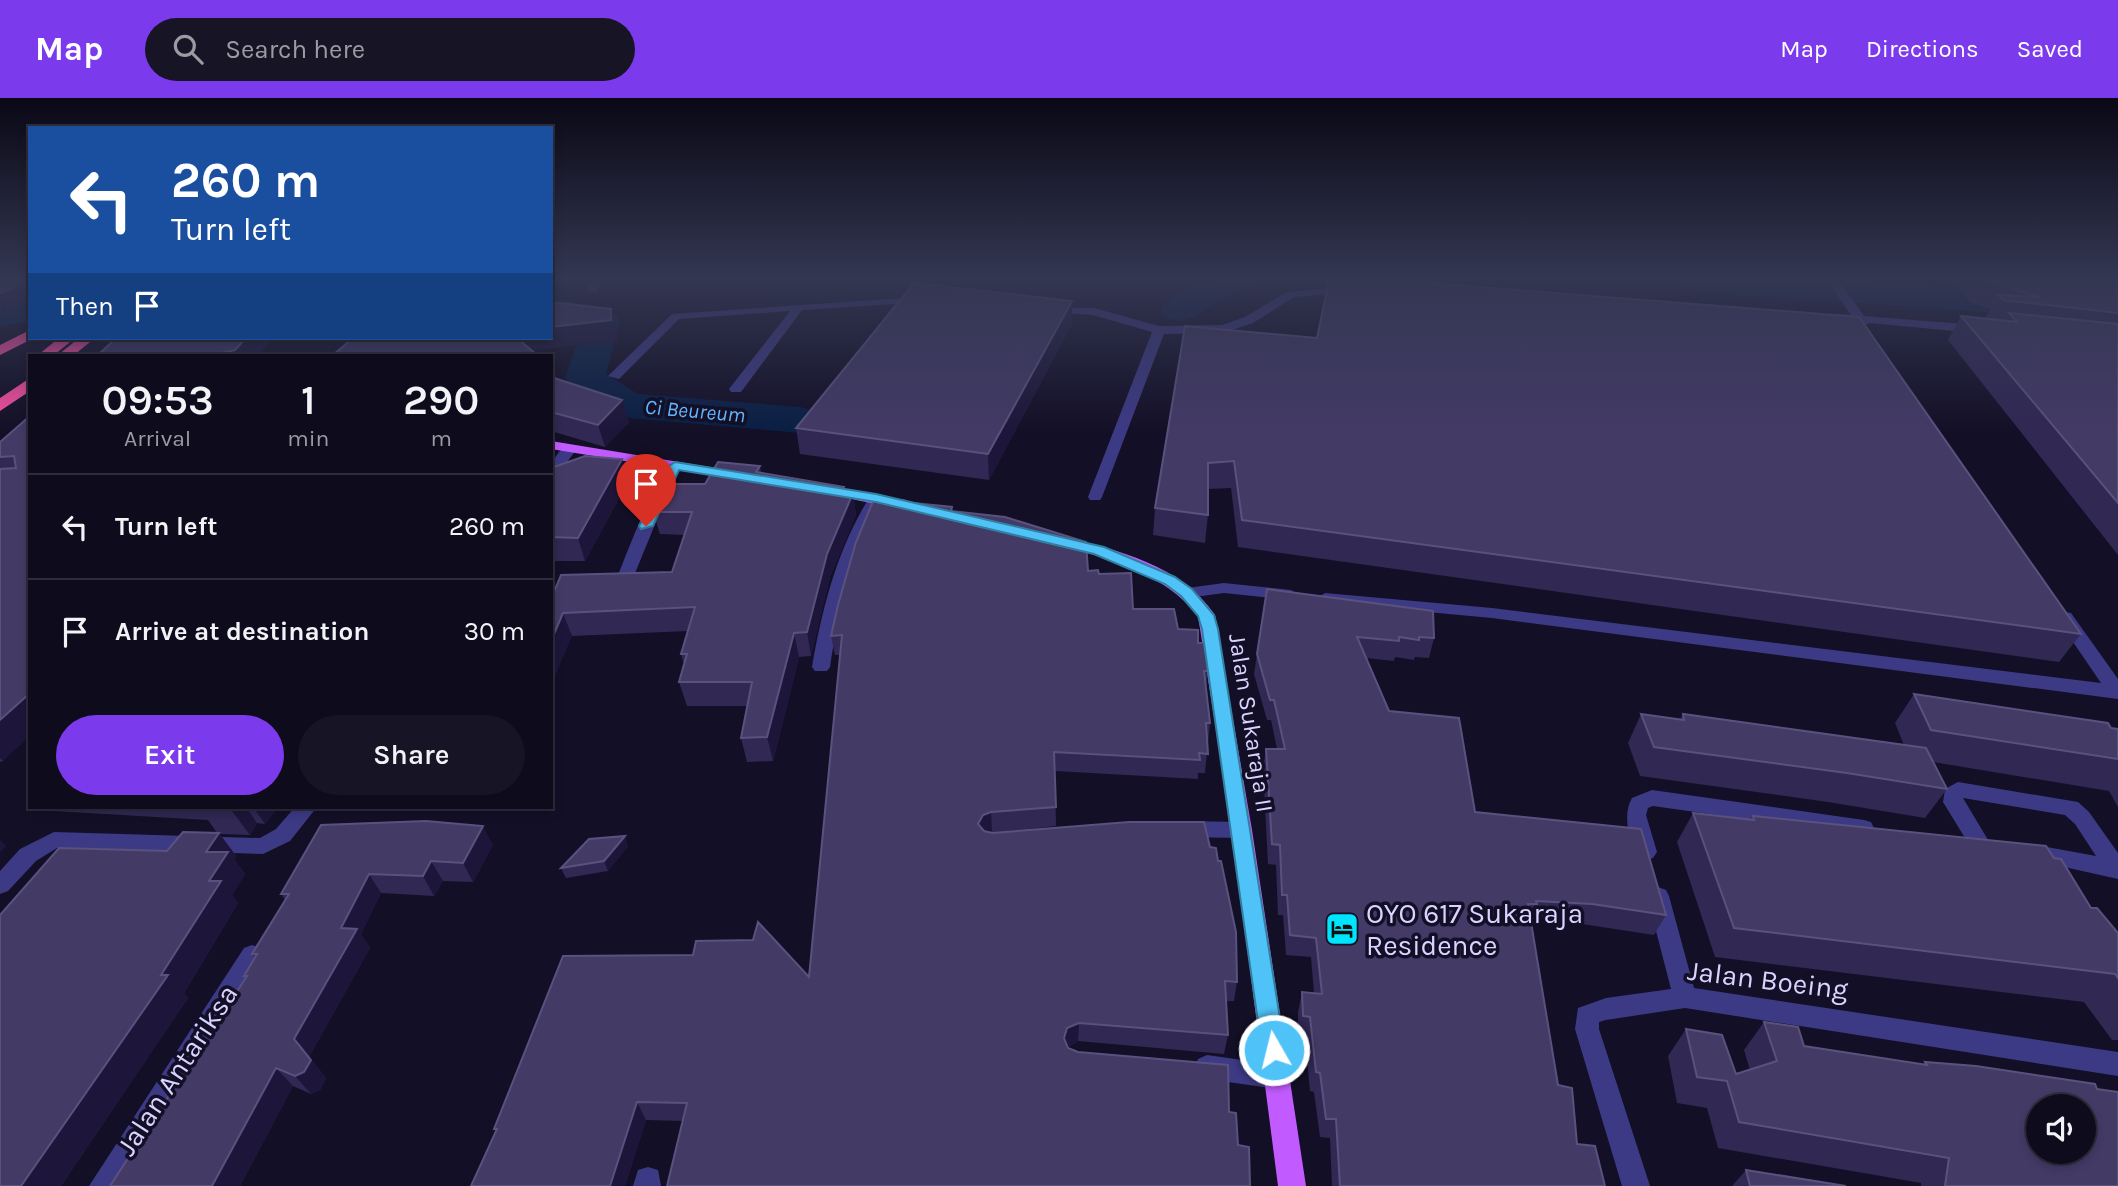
<!DOCTYPE html>
<style>
:root{--surface:#0e0b1c;--page:#171425;--text:#f1f3f6;--muted:#9b9ba3;--line:#2e2b3b;--accent:#7c3aed}
body{margin:0;font-family:Karla,sans-serif;background:var(--page);color:var(--text);height:100vh;display:flex;flex-direction:column;font-size:26px;white-space:nowrap}
*{box-sizing:border-box;margin:0}
p{font-size:23px;color:var(--muted)}
.icon{flex:none;width:38px;height:38px;fill:none;stroke:currentColor;stroke-width:2;stroke-linecap:round;stroke-linejoin:round}
.map{position:relative;flex:1;overflow:hidden}
.side{position:absolute;left:28px;top:256px;width:525px;height:455px;display:flex;flex-direction:column;background:var(--surface);border-radius:0px;box-shadow:0 4px 10px #0003,0 0 0 2px var(--line)}
.side>*{flex:none}
.top-card{position:absolute;left:28px;top:28px;width:525px;height:214px;border-radius:0px;box-shadow:0 4px 10px #0003,0 0 0 2px var(--line);background:#1a4fa0;color:#fff;overflow:hidden}
.tools{position:absolute;left:2026px;top:996px;display:grid;gap:14px}
.tools a{display:grid;place-items:center;width:70px;height:70px;border-radius:50%;background:var(--surface);box-shadow:0 4px 10px #0003,0 0 0 2px var(--line);font-size:35px}
.pin{position:absolute;display:grid;place-items:center;width:60px;height:60px;color:#fff;margin:-72px -30px;border-radius:50% 50% 50% 0;rotate:-45deg;box-shadow:0 0 7px #0007}
.pin .icon{rotate:45deg}
.me{position:absolute;width:77px;margin:-38px;rotate:352deg;stroke-linejoin:round;filter:drop-shadow(0 0 5px #0008)}
.turn{display:flex;align-items:center;gap:24px;height:147px;padding:0 28px;font-size:32px}
.turn .icon{width:91px;height:91px;stroke-width:2.5}
.turn b{display:block;font-size:49px;line-height:60px}
.then{display:flex;align-items:center;height:66px;padding:0 28px;background:#0003;gap:14px;font-size:26px}
.eta{display:flex;justify-content:space-evenly;align-items:center;height:119px;text-align:center}
.eta b{font-size:42px;font-weight:600;line-height:49px}
.cta{display:flex;gap:14px;margin-top:auto;padding:14px 28px}
.cta a{flex:1;height:80px;border-radius:42px;background:var(--accent);color:#fff;font-size:28px;font-weight:600;line-height:80px;text-align:center}
.cta a+a{background:var(--page);color:var(--text)}
ul{padding:0;list-style:none}
li{display:flex;align-items:center;gap:21px;height:105px;padding:0 28px;border-top:2px solid var(--line)}
li div{flex:1}
li b{display:block;font-size:26px}
li em{font-style:normal}
header{display:flex;align-items:center;gap:42px;box-sizing:border-box;height:98px;padding:0 35px;background:var(--accent);color:#fff}
header strong{font-size:33px}
nav{display:flex;gap:38px;margin-inline-start:auto;font-size:24px}
.search{width:490px;height:63px;background:var(--page);display:flex;align-items:center;gap:18px;box-sizing:border-box;padding:0 24px;border-radius:38px;color:var(--muted);font-size:26px}
.map>svg:first-child{display:block}
</style>
<header>
<strong>Map</strong>
<div class="search"><svg class="icon" aria-label="search" viewBox="0 0 24 24"><circle cx="10" cy="10" r="6"/><path d="M15 15l6 6"/></svg>Search here</div>
<nav><a>Map</a><a>Directions</a><a>Saved</a></nav>
</header>
<div class="map">
<svg width="2118" height="1088" viewBox="0 0 2118 1088">
<rect width="100%" height="100%" fill="#130f26"/>
<g fill="none" stroke-linecap="round" stroke-linejoin="round">
<!-- river -->
<path fill="#0a1f44" fill-rule="evenodd" d="M1258 182 1253 189 1227 197 1192 220 1179 223 1166 220 1161 212C1183 180 1224 180 1258 182Z
M1676 182C1823 173 1972 191 2118 207V229L1985 214 1693 192 1681 189Z
M551 198 615 216 620 224 606 276 638 296 800 309 815 313 821 322 815 331 800 335 628 320 613 317 571 288 565 280 582 230 551 221Z
M30 201V223L0 229V207Z"/>
<!-- minor -->
<path fill="#3d3a85" fill-rule="evenodd" d="M591 182H603L597 194 587 192Z
M1827 182H1838L1864 218 1976 227 1982 231 1976 235 1869 225 1863 229 1857 224 1833 222V216L1851 217Z
M1348 189 1352 190V194L1294 199 1253 225 1223 235 1164 236 1102 399 1100 402H1090L1088 399 1152 234 1093 217 1050 214 1046 213V209L1094 210 1159 228 1222 227 1245 219 1287 194Z
M920 199 926 202 924 204 802 212 741 294H731L729 291 790 213 679 221 619 281 608 278 672 216Z
M569 348 576 352 556 379 551 380C551 367 555 352 569 348Z
M675 364 682 368 665 402 631 485 629 489H617L615 485C623 465 659 368 675 364Z
M876 396 883 400C855 454 839 509 830 569L827 573H815L812 569C822 510 838 448 871 397Z
M1224 485 1291 492 1299 497 1291 502 1224 495 1187 500 1179 495 1187 490Z
M1325 495 1492 510 2101 585 2056 519 2065 514 2071 515 2118 581V601L1492 520 1319 504 1317 500Z
M1958 684 2078 704 2089 714 2118 755V781L2024 760 2020 754 2024 748 2031 746 2096 758 2075 726 2065 717 1963 700 1991 747 1987 753 1980 755 1973 753 1943 704 1945 691Z
M1652 692 1864 722 1871 724 1874 730 1871 736 1864 738 1653 708 1648 710 1646 717 1657 754 1653 760 1646 762 1639 760C1629 743 1622 717 1632 700Z
M295 709H317L290 743 263 756 57 750 36 763 8 793 0 796V773L20 751 54 734 260 740 276 731Z
M1182 723 1242 724 1249 726 1252 732 1249 738 1242 740 1182 739 1175 737 1172 731 1175 725Z
M1658 789 1666 792 1669 798 1694 890 2118 954V978L1685 910 1606 922 1599 924V931L1650 1088H1622L1575 931 1578 910 1606 900 1671 891 1647 798 1650 792Z
M252 847 260 850 264 857 260 864 119 1088H89L244 850Z
M1207 957 1278 967 1287 971 1291 979 1287 987 1278 991 1207 981 1198 977 1195 969 1198 961Z
M648 1069 658 1072 661 1088H633L638 1072Z"/>
<!-- major -->
<path fill="#c25bff" fill-rule="evenodd" d="M551 343 734 373 741 377 734 381 551 351Z
M831 389 906 402 914 407 906 412 826 396 824 393Z
M1063 439C1118 452 1181 467 1215 517L1252 732 1306 1088H1278L1232 732 1198 518C1163 474 1109 460 1057 447L1055 444Z"/>
<!-- highway -->
<path fill="#ff4fa3" fill-rule="evenodd" d="M30 232V240H34L0 257V247Z
M59 240H75L54 257H38Z
M79 240H95L74 257H58Z
M30 280V293L0 313V300Z"/>
</g>
<!-- wall -->
<path fill="#312854" d="M0 182H30V198H26L21 206 0 213Z
M1951 182H2118V457L1948 242 1961 218 1985 220 1991 211 1970 204Z
M1072 203V226L989 382 800 356 796 330Z
M1185 228 2081 536 2059 564 1238 449 1231 390 1208 391V417L1205 445 1153 437 1155 410Z
M551 270 554 273 557 281 629 324 605 349 551 333Z
M30 318 3 663 0 664V344Z
M622 361 628 384 585 463H551V370Z
M760 368 761 375 844 389 845 394 853 395 856 417 830 479 811 558 799 559 773 663 747 664 741 640 747 608H687L679 584 684 567 681 556 688 533 572 538 551 494 672 474 685 437 660 436 653 414 705 386Z
M952 409 953 414 1088 473 1099 476 1133 511 1178 531 1198 545 1208 573 1206 589 1210 625 1205 675H1198V681L1055 673 1056 728 989 735 1210 749 1218 763 1237 884 1234 903H1226L1228 937 1224 956 1078 943 1068 949 683 1023 646 1022 625 1088H471L496 1034 494 1031 809 879 841 557H835L831 538Z
M1267 491 1434 540 1429 560 1415 559 1414 562 1395 559 1394 563 1366 560 1389 613 1475 714 1666 817 1654 837 1582 826 1531 823 1558 987 1577 1046 1605 1088H1332L1330 1040 1320 1039 1314 994 1310 993 1305 938H1298V914L1302 894 1314 896 1311 859 1286 857 1283 817H1278L1276 767 1268 766 1263 671 1266 651H1277L1271 622H1267L1254 576Z
M1914 596 2118 631V709L2109 693 1933 664 1947 691 1925 720 1828 704 1640 678 1628 645 1641 616 1680 621 1683 616 1904 647 1895 625Z
M50 709H278L265 726 257 725 250 737 220 736 236 758 234 761 245 776 232 797 238 805 184 895 188 900 61 1088 167 753 217 735 208 722 53 713Z
M1693 715 1750 721 1753 718 2091 810 2118 835V942H2112L2084 904 1715 859 1677 744Z
M493 747 473 784 443 783 434 798 381 795 361 836 370 850 309 959 326 980 320 992 311 996 293 988 240 1088H110L245 880 244 878 254 859 252 856 285 802 281 796Z
M628 748 608 773 566 780 561 770Z
M1764 924 1804 948 1922 967 1925 964 2118 1088H1921V1085L1718 1050 1707 1010 1677 1005 1668 958 1686 931 1736 976 1750 972 1744 952Z
M1746 1072 1846 1088H1732Z"/>
<!-- shaded-wall -->
<path fill="#1d163a" d="M17 183 26 198 21 206 2 213 0 209V195Z
M1072 203V226L989 382 988 356Z
M611 211 617 231V243L518 254 513 240H551V229Z
M246 240H273L259 257H214Z
M554 273 561 294 551 292V275Z
M622 302 629 324 605 349 598 327Z
M622 361 628 384 585 463 578 440Z
M844 389 847 408 853 395 856 417 830 479 811 558 807 534 841 394Z
M563 515 572 538 551 588V543Z
M794 535 799 559 773 663 767 639Z
M30 595V638L3 663 0 660V622Z
M229 709H246L257 725 250 737Z
M253 709H278L265 726Z
M991 714 992 733 984 737 978 726 983 717Z
M483 728 493 747 473 784 463 765Z
M219 735 236 758 234 761 245 776 232 797 238 805 184 895 188 900 61 1088H21L161 877 209 783 206 754Z
M625 738 628 748 608 773 604 763Z
M0 742 6 748 0 755Z
M431 763 443 783 434 798 423 778Z
M369 776 381 795 361 836 370 850 309 959 326 980 320 992 311 996 295 978 294 941 341 830Z
M1079 925 1078 943 1067 949 1064 940 1067 930Z
M276 970 293 988 240 1088H212Z
M637 1004 646 1022 625 1088H610Z"/>
<!-- building -->
<path fill="#433a66" stroke="#5a527e" stroke-width="2" fill-rule="evenodd" d="M0 182H30V183H17L11 191 0 195Z
M1329 182H1392L1859 219 2081 536 1242 422 1234 363 1208 365V417L1155 410 1185 228 1317 240Z
M1986 182H2118V215L2003 202 1998 197 2039 199Z
M914 185 1072 203 988 356 796 330Z
M551 204 611 211V222L551 229Z
M2009 215 2118 226V405L1961 218 2017 224Z
M116 240H246L235 252 214 257H98Z
M353 240H517L537 257H333Z
M551 279 622 302 598 327 551 314Z
M30 318V595L0 622V371L16 370 14 358 0 359V344Z
M585 358 622 361 578 440 551 439V370Z
M718 364 760 368 756 374 844 389 841 394 853 395 827 456 807 534 794 535 767 639 741 640 752 584H679L687 556H681L695 509 563 515 551 543V494H554L561 477 672 474 692 414H653L668 386H705Z
M874 401 952 409 951 413 1005 419 1086 444 1088 473 1098 472 1099 476 1131 475 1133 511H1174L1178 531 1198 532V545H1205L1208 563V573H1204L1210 625H1206L1208 656 1199 655 1200 662 1054 654 1056 709 991 714 983 717 978 726 984 733 992 735 1129 724H1204L1210 749 1216 750 1218 763H1221L1236 834 1237 884 1225 883 1228 937 1079 925 1067 930 1064 940 1068 950 1078 954 1228 967 1229 1014 1236 1015 1238 1047 1249 1049 1250 1088H667L687 1005 637 1004 610 1088H471L497 1031H494L563 858 693 857 696 843 753 842 758 824 809 879 842 537 831 538 838 507 856 444Z
M1267 491 1433 513 1434 540 1419 539V542L1399 539V543L1357 539 1389 613 1459 620 1475 714 1641 731 1666 817 1592 806 1536 803 1537 806H1528L1558 987 1572 990 1577 1046 1595 1048 1605 1088H1340L1336 1021H1326L1320 975 1316 974 1310 919 1303 918 1302 894 1322 896 1316 840 1290 837 1287 797H1282L1280 747 1272 746 1266 651H1285L1274 602H1270L1257 556Z
M1914 596 2108 625 2111 630 2118 631V661L1931 632Z
M1641 616 1684 622 1683 616 1926 650 1947 691 1847 675 1654 649Z
M1693 715 1754 722 1753 718 2046 748 2054 760 2061 761 2091 810H2097L2118 835V880L2115 876 1734 830Z
M426 723 483 728 463 765 431 763 423 778 369 776 341 830 357 831 294 941 311 962 304 974 295 978 276 970 212 1088H110L247 878H244L257 856H252L289 796H281L321 727Z
M183 734 219 735 206 754H228L209 783H221L161 877H168L21 1088H0V817L59 750 167 753Z
M625 738 604 763 561 770 589 741Z
M1764 924 1798 929 1804 948 1927 967 1925 964 1976 968 2095 986 2097 991 2118 994V1088H1945L1949 1060 1739 1024 1727 983 1697 979 1686 931 1722 937 1736 976 1777 963ZM2039 1008H2084V1054H2039Z
M1746 1072 1846 1088H1750Z"/>
<!-- sky -->
<linearGradient id="sky" x2="0" y2="1"><stop stop-color="#0a0815"/><stop offset="0.54" stop-color="#333752"/><stop offset="1" stop-color="#333752" stop-opacity="0"/></linearGradient>
<rect width="2118" height="334" fill="url(#sky)"/>
<!-- route -->
<path fill="#4fc3f7" stroke="#337fa1" stroke-width="2" d="M675 364 876 396 1104 449 1175 479 1192 491 1214 517 1218 531 1285 952 1282 959 1274 962 1266 959 1262 952 1202 531 1198 518 1181 498 1165 486 1094 456 876 404 679 372 653 428 641 431 639 428 669 368Z"/>
<!-- icons -->
<defs>
<symbol id="hotel-square" viewBox="-11 -11 22 22"><rect x="-9" y="-9" width="18" height="18" rx="4" fill="#00e5ff" stroke="#130f26"/><path d="M-6-4.5h1.5V1H6V5H4.5V3h-9V5H-6ZM-4 0a1.8 1.8 0 1 1 3.6 0ZM.5 0V-2.5h3Q6-2.5 6 0Z" fill="#111"/></symbol>
</defs>
<g fill-rule="evenodd">
<use href="#hotel-square" x="1323" y="812" width="38" height="38"/>
</g>
<g text-anchor="middle" dominant-baseline="central" stroke-width="7" stroke-linejoin="round" paint-order="stroke">
<!-- far-water labels -->
<g font-size="21" font-style="italic" fill="#62b6ff" stroke="#130f26">
<text transform="translate(695 313) rotate(5)">Ci Beureum</text>
</g>
<!-- street labels -->
<g font-size="24" fill="#d9d4ff" stroke="#130f26">
<text transform="translate(1251 625) rotate(81)">Jalan Sukaraja II</text>
</g>
<!-- near-poi labels -->
<g font-size="28" fill="#d9d4ff" stroke="#130f26" text-anchor="start">
<text x="1366" y="815">OYO 617 Sukaraja<tspan x="1366" dy="32">Residence</tspan></text>
</g>
<!-- near-street labels -->
<g font-size="28" fill="#d9d4ff" stroke="#130f26">
<text transform="translate(1768 882) rotate(7)">Jalan Boeing</text>
<text transform="translate(177 972) rotate(-57)">Jalan Antariksa</text>
</g>
</g>
</svg>
<div class="tools">
<a><svg class="icon" aria-label="sound" viewBox="0 0 24 24"><path d="M4 9h4l5-4v14l-5-4H4zM17 9q2 3 0 6"/></svg></a>
</div>
<div class="pin" style="left:646px;top:428px;background:#d93025"><svg class="icon" aria-label="arrive" viewBox="0 0 24 24"><path d="M6 21V4h12l-3 4 3 4H6"/></svg></div>
<svg class="me" style="left:1274px;top:952px" viewBox="-20 -20 40 40"><circle r="17" fill="#4fc3f7" stroke="#fff" stroke-width="3"/><path d="M0-11L8 9 0 5-8 9z" fill="#fff"/></svg>
<div class="top-card">
<div class="turn"><svg class="icon" aria-label="left" viewBox="0 0 24 24"><path d="M17 20v-9H6M10 6l-5 5 5 5"/></svg><div><b>260 m</b>Turn left</div></div>
<div class="then">Then<svg class="icon" aria-label="arrive" viewBox="0 0 24 24"><path d="M6 21V4h12l-3 4 3 4H6"/></svg></div>
</div>
<section class="side">
<div class="eta">
<div><b>09:53</b><p>Arrival</p></div>
<div><b>1</b><p>min</p></div>
<div><b>290</b><p>m</p></div>
</div>
<ul>
<li><svg class="icon" aria-label="left" viewBox="0 0 24 24"><path d="M17 20v-9H6M10 6l-5 5 5 5"/></svg><div><b>Turn left</b></div><em>260 m</em></li>
<li><svg class="icon" aria-label="arrive" viewBox="0 0 24 24"><path d="M6 21V4h12l-3 4 3 4H6"/></svg><div><b>Arrive at destination</b></div><em>30 m</em></li>
</ul>
<div class="cta"><a>Exit</a><a>Share</a></div>
</section>
</div>
